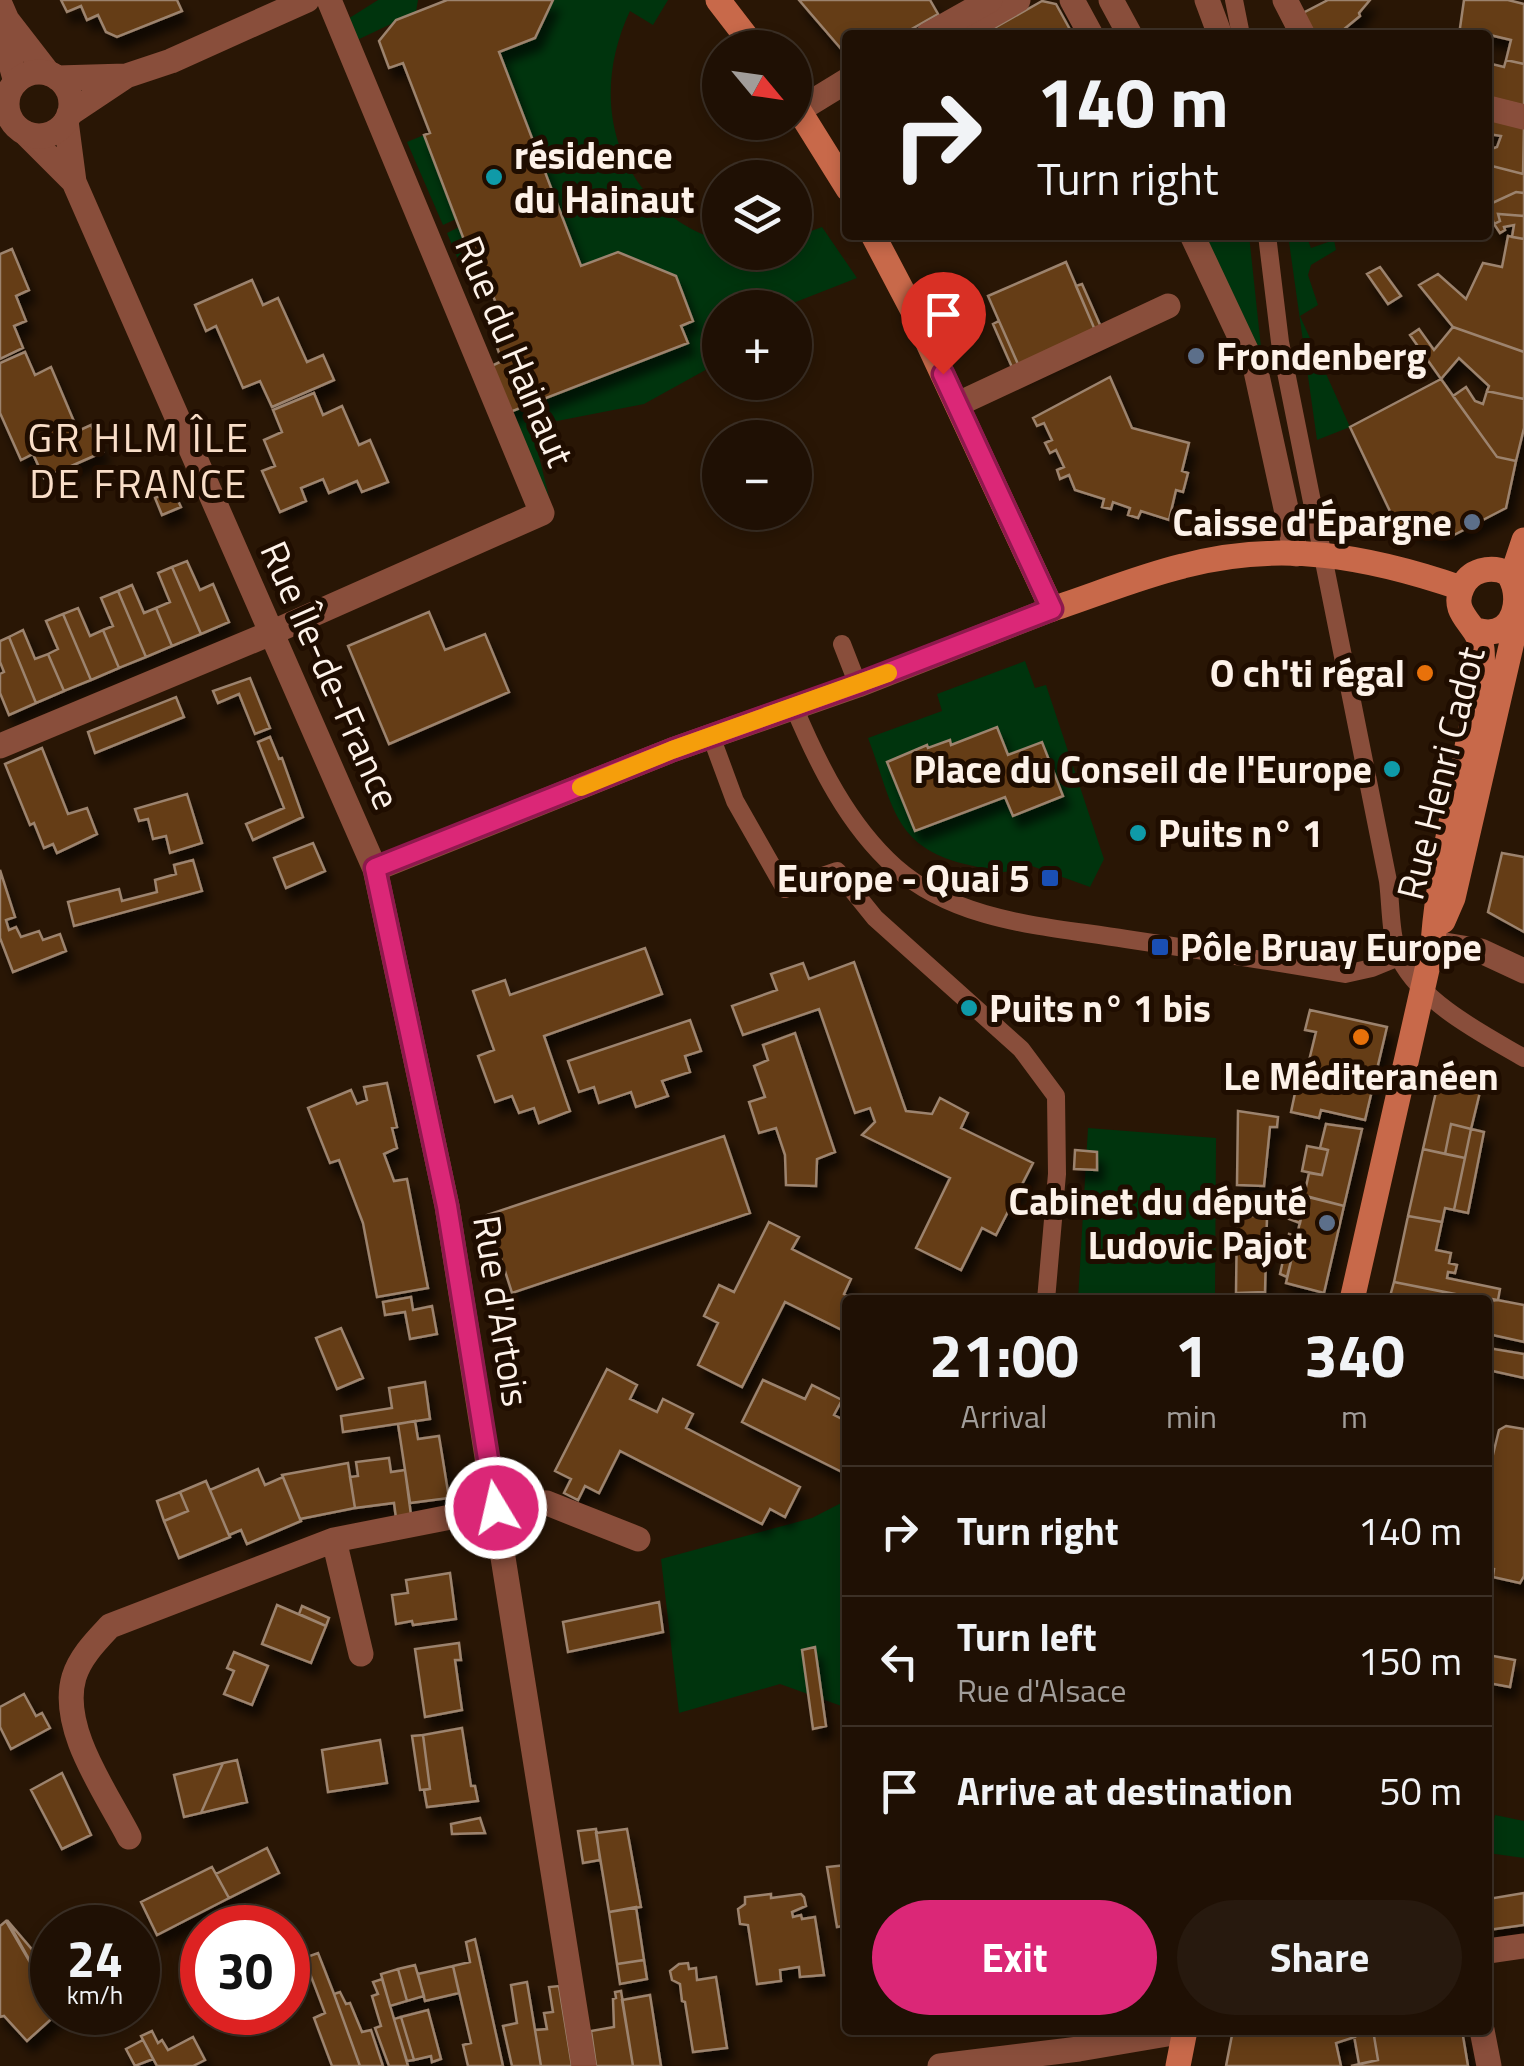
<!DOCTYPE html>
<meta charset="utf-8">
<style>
:root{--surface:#1f1004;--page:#27190e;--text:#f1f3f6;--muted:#a19d9a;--line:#3c3026;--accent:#db2777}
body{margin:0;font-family:"Titillium Web",sans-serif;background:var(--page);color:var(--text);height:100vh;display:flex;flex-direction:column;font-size:38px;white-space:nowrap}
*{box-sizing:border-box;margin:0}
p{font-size:32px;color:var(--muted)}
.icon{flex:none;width:55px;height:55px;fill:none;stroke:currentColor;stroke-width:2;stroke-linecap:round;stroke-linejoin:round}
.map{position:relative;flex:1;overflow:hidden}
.sheet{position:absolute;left:842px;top:1295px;width:650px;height:740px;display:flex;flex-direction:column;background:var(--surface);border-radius:10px;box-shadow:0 5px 15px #0003,0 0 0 2px var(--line)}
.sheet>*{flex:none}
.guide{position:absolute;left:842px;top:30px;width:650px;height:210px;border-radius:10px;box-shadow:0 5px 15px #0003,0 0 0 2px var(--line);background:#1f1004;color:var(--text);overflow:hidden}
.needle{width:65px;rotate:119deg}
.fabs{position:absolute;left:702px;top:30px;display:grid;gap:20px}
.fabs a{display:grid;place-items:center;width:110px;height:110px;border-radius:50%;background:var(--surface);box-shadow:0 5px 15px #0003,0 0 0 2px var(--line);font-size:50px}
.speed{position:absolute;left:30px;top:1905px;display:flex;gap:20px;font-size:50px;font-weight:700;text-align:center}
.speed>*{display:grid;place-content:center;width:130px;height:130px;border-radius:50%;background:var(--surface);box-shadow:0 5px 15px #0003,0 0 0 2px var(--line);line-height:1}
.speed small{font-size:25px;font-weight:400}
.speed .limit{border:15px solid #d22;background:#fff;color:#111}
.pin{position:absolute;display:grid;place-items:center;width:85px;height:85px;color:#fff;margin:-102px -42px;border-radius:50% 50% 50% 0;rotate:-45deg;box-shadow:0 0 10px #0007}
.pin .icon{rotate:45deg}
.me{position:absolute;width:110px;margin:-55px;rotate:351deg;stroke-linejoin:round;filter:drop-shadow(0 0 8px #0008)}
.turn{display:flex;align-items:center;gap:35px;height:210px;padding:0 30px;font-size:45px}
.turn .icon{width:130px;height:130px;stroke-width:2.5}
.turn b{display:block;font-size:70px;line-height:85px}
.eta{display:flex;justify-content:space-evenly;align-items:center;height:170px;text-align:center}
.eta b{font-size:60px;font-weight:700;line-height:70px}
.primary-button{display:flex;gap:20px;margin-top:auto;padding:20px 30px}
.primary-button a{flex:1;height:115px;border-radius:60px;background:var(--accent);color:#fff;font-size:40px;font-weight:700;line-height:115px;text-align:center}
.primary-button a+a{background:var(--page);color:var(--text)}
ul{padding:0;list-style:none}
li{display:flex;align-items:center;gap:30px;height:130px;padding:0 30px;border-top:2px solid var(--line)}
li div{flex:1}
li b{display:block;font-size:38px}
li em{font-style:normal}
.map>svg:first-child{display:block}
</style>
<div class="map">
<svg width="1524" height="2066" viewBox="0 0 1524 2066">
<defs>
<filter id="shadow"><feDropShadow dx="6" dy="11" stdDeviation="5" flood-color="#0009"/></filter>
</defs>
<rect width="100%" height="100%" fill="#291605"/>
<!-- green -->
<path fill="#00340d" d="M378 0H418L416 12 351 43 343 22Z
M553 0H668L653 25 630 11C586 104 618 207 720 241V252H795V237L822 227 857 278 783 307 720 308V362L644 404 557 421 528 412 549 497 510 412 688 343 681 326 693 320 676 276 619 252 581 266 499 52 535 38Z
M424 135 456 219 443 225 407 142Z
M459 227 469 252 476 251 490 290 474 298 447 233Z
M1202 235H1249L1263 366Z
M1288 235H1306L1311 248 1334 240 1336 250 1311 265 1308 275 1318 305 1300 316 1350 427 1317 440Z
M1025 661 1035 688 1046 685 1104 859 1090 887 1029 865C1002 877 996 871 969 865 892 848 893 803 868 738L942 711 937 694Z
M1088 1128 1216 1138 1215 1300H1078Z
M847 1500V1708L780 1684 679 1713 661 1559 812 1518Z
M1495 1815 1524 1821V1858L1488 1853Z"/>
<!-- building -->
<path fill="#653d15" stroke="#9c836e" stroke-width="2.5" filter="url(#shadow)" d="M61 0H177L182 11 117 37 106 32 98 15 87 20 81 6 67 12Z
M447 0H553L535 38 499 52 581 266 618 252 676 276 693 321 681 326 688 343 505 414 485 369 502 361 489 325 502 319 476 251 469 253 424 135 430 133 403 63 389 68 379 41 396 20Z
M799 0H930L938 14 901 35H848V57Z
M1328 0H1370L1359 13 1360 16 1337 35H1314L1301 14Z
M1464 0H1508L1524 4V64L1506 60 1511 40 1460 28Z
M1042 1 1056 4 1073 35H982Z
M1506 60 1524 64V106L1488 97 1492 64 1504 67Z
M1488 113 1524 125 1523 174 1488 165V150L1497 147 1501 136 1488 134Z
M1488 165 1523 174 1524 170V193L1516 192 1488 205Z
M1516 192 1524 193V216L1498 214 1500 221 1494 224 1488 205Z
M1498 214 1524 216V239L1512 237 1514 225 1504 227 1505 230 1500 233 1494 224 1500 221Z
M1508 236 1524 239V352L1453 327 1419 285 1438 274 1466 299 1483 263 1502 267Z
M12 249 29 290 16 296 26 321 14 326 23 348 0 359V254Z
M1066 262 1098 337 1021 371 988 296Z
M1380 267 1401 296 1388 304 1367 274Z
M252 280 263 305 278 298 307 362 323 355 334 380 272 407 260 381 243 388 216 326 206 331 195 305Z
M1082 284 1104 334 1098 337 1076 286Z
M999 321 1021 371 1015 374 993 324Z
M1453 327 1524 352V399L1487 391 1489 386 1459 358 1441 379 1410 335 1419 329 1434 350Z
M25 352 35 375 51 367 78 431 91 425 103 452 44 478 33 454 21 460 0 413V363Z
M1110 377 1132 428 1189 443 1182 471 1188 473 1183 492 1176 490 1169 520 1141 511 1138 518 1128 515 1130 508 1113 502 1111 509 1102 507 1104 499 1075 490 1069 475 1060 479 1057 470 1064 467 1056 450 1050 453 1045 443 1052 440 1044 423 1037 426 1033 418Z
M1441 379 1497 457 1516 461 1506 508 1450 537 1397 526 1350 427Z
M1466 387 1475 401 1483 404 1487 391 1524 399V428L1516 461 1497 457 1453 396Z
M314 393 323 415 342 406 359 445 370 440 388 482 362 492 357 481 329 493 323 479 301 488 306 501 280 512 262 471 275 466 264 440 282 432 273 410Z
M173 490 181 507 162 515 155 498Z
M187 561 200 590 213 584 229 622 201 634 172 567Z
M172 567 201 634 172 646 156 608 170 602 158 573Z
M132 585 144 613 156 608 172 646 146 657 118 591Z
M118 591 146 657 119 668 103 630 113 626 101 598Z
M78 608 90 636 103 630 119 668 91 680 63 614Z
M429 612 445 650 485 634 509 692 389 744 348 646Z
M63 614 91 680 64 691 48 654 58 649 46 621Z
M23 630 35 659 48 654 64 691 36 703 9 637Z
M9 637 36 703 9 715 0 693V674L4 672 0 662V641Z
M250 678 270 728 255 734 239 694 218 703 213 691Z
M176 697 184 717 95 753 88 732Z
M997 727 1008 755 1042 742 1063 796 1013 816 1005 797 915 831 887 762 927 745 928 748 950 740 951 745Z
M270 737 279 759 282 758 303 817 253 840 246 824 284 808 258 742Z
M42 748 68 814 87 808 97 834 57 853 53 844 44 848 34 823 30 825 5 764Z
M187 794 202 843 170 853 166 836 153 839 148 819 139 821 135 809Z
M313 843 325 871 286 888 274 858Z
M1502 853 1524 857V932L1488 912Z
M193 860 202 891 74 926 68 902 119 889 122 901 157 892 155 880 176 874 174 865Z
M0 870 15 917 6 920 9 930 16 927 21 937 39 931 43 940 60 934 66 951 13 972 0 938Z
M645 948 662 994 544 1036 570 1111 539 1123 534 1108 519 1113 512 1096 495 1102 478 1056 494 1050 473 991 505 980 510 995Z
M854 962 906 1111 932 1114 940 1098 968 1113 961 1128 1033 1163 996 1235 982 1228 961 1270 916 1248 950 1178 862 1135 875 1122 870 1108 855 1113 819 1009 743 1035 732 1006 777 990 771 974 803 963 809 979Z
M1310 1010 1387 1027 1365 1120 1321 1110 1319 1118 1291 1112 1298 1079 1304 1081 1316 1032 1305 1030Z
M690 1020 701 1051 685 1056 690 1072 662 1081 668 1096 636 1107 631 1092 599 1103 594 1087 579 1092 568 1061Z
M795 1033 835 1152 817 1159 816 1186 786 1185 785 1155 776 1128 759 1133 749 1102 765 1097 754 1066 768 1060 763 1045Z
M387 1083 397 1127 392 1128 397 1148 384 1154 394 1181 407 1179 428 1288 377 1297 363 1223 339 1160 330 1163 308 1108 351 1090 357 1104 367 1100 364 1087Z
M1438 1083 1480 1092 1471 1129 1451 1124 1445 1154 1423 1149Z
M1238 1111 1278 1117 1277 1127H1270L1264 1186 1237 1185Z
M1326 1124 1362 1129 1344 1206 1304 1196 1309 1173 1322 1175 1328 1150 1320 1148Z
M1451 1124 1471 1129 1465 1158 1445 1154Z
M1471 1129 1484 1132 1468 1213 1454 1210Z
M724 1136 750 1213 512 1293 487 1215Z
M1307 1146 1328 1150 1322 1175 1302 1171Z
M1423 1149 1465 1158 1454 1210 1445 1208 1442 1222 1408 1216Z
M1075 1150 1097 1152V1170L1074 1169Z
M1297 1194 1306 1196 1300 1223 1289 1219Z
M1306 1196 1344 1206 1324 1293 1286 1283Z
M1237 1216H1267L1265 1292 1236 1293Z
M1408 1216 1442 1222 1436 1250 1451 1253 1449 1263 1457 1265 1455 1273 1448 1272 1447 1278 1500 1289 1498 1300 1491 1301 1394 1282Z
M769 1222 799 1237 792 1249 851 1279 844 1294 856 1300H848V1333L785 1302 742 1387 698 1365 718 1323 704 1316 719 1285 734 1292Z
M1289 1234 1297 1236 1287 1277 1280 1274Z
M1394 1282 1484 1300H1389Z
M411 1297 413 1310 432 1306 437 1334 410 1339 405 1312 385 1315 383 1302Z
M1492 1299 1524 1305V1342L1488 1334V1301Z
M341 1328 363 1378 337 1389 316 1338Z
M1488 1348 1524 1354V1378L1488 1370Z
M607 1369 637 1385 630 1399 657 1412 663 1399 693 1414 686 1428 800 1487 785 1517 770 1509 762 1524 620 1451 599 1493 585 1486 578 1500 564 1493 571 1479 555 1471Z
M763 1380 805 1399 812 1385 842 1400 834 1415 848 1422V1475L742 1422Z
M425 1382 430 1419 343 1432 341 1416 392 1408 389 1388Z
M415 1421 418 1439 439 1436 449 1498 410 1503 398 1424Z
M1506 1426 1524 1429V1576L1520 1583 1493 1577 1494 1569 1488 1568V1475L1499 1430Z
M389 1458 391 1472 405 1470 411 1515 396 1518 394 1503 355 1508 350 1477 358 1476 356 1462Z
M348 1463 355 1508 300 1519 282 1475Z
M258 1469 265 1485 283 1477 301 1521 247 1544 241 1530 229 1535 210 1490Z
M206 1481 230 1537 179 1558 164 1521 188 1511 180 1492Z
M180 1492 188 1511 164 1521 157 1501Z
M450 1573 456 1619 413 1625 412 1621 396 1624 392 1595 408 1593 406 1580Z
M659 1602 663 1632 568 1652 563 1622Z
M277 1605 326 1626 311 1663 262 1644Z
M302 1606 329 1618 326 1626 299 1614Z
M459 1643 461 1660H455L462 1710 425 1717 415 1649Z
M815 1647 826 1726 813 1729 802 1650Z
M234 1652 268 1666 252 1705 224 1694 234 1671 227 1668Z
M1488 1655 1515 1660 1510 1687 1488 1683Z
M24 1694 36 1716 42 1713 50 1728 11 1749 0 1727V1707Z
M462 1728 471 1786H475L478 1801 427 1807 424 1790 430 1789 423 1735Z
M423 1735 430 1789 420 1790 412 1736Z
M380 1740 387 1783 328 1792 322 1750Z
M237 1760 247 1802 201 1813 223 1763Z
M223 1763 201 1813 184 1817 174 1775Z
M62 1773 91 1835 62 1849 31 1790Z
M480 1818 485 1833 452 1834 451 1824Z
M596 1829 600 1860 583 1863 578 1831Z
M627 1829 641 1907 609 1912 596 1833Z
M267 1848 279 1873 229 1898 216 1874Z
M847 1865 848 1925 837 1927 827 1867Z
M212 1867 229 1898 157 1935 141 1902Z
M1524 1893V1925L1488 1930V1899Z
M771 1894V1898L801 1894 804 1897 806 1906 792 1912 793 1917 801 1915 802 1919 815 1917 824 1975 800 1977 799 1967 780 1970 781 1981 757 1984 748 1925 740 1924 738 1909 745 1904V1897Z
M636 1907 644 1960 617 1964 609 1912Z
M7 1920 52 1973 48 1980 52 1985V2000Z
M6 1921 52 2000V2012H59L27 2041 4 2016 0 2017V1926Z
M475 1939 503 2066H468L463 2045 471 2043 453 1966 470 1962 466 1942Z
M318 1953 334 1994 360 2066H332L314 2018 325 2013 304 1958Z
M644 1960 647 1979 620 1984 617 1964Z
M688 1963 689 1969 696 1968 697 1980 716 1977 727 2048 693 2052 685 2002 682 2001 680 1984 672 1980 670 1971 679 1964Z
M415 1965 424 1996 407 2001 398 1969Z
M453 1966 459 1993 425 2001 418 1974Z
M398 1969 407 2001 390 2006 381 1974Z
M382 1979 394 2019 408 2066H389L375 2028 381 2026 372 1996 378 1994 373 1982Z
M527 1982 541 2066H512L503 2026 517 2023 511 1985Z
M559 1986 572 2066H541L535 2030 547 2029 544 2013 553 2012 549 1987Z
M621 1991 633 2066H596L591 2031 614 2027 613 1999 616 1998 615 1992Z
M340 1992 346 2004 350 2003 362 2032 371 2030 383 2066H360L334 1994Z
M650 1995 661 2066H633L622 2000Z
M428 2010 441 2059 432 2062 431 2056 414 2060 401 2017Z
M401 2017 414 2060 407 2061 394 2019Z
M1233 2030H1353L1355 2037 1336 2043 1341 2066H1226Z
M1353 2030H1373L1378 2060 1359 2064Z
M1373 2030H1462L1468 2066H1351L1378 2060Z
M152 2031 158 2043 162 2040 168 2050 193 2037 205 2060 193 2066H157L141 2036Z
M143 2040 153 2059 135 2066 126 2049Z"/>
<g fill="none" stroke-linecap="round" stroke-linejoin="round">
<!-- service -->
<path stroke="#894e3b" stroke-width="18" d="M1234 0 1241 35
M1267 235 1280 342 1388 881C1391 904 1390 939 1400 959 1423 1004 1483 1034 1524 1058
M842 644 858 685
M794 707C818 764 848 825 895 867 958 923 1047 926 1126 939 1199 950 1272 961 1345 974L1372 968 1433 943
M711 736 735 801 785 889 837 871 875 918 1021 1049 1056 1096 1057 1174 1046 1300"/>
<!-- pedestrian -->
<path stroke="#894e3b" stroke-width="25" d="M1072 0 1091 35
M1207 0 1220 35
M1285 0 1303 35
M957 35 1018 0
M1488 108 1524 117
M1192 235 1256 371 1296 554
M958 404 1168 306"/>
<!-- minor -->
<path stroke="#894e3b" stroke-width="25" d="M1111 0 1130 35
M0 4 7 20 48 73
M7 20 10 61 16 82
M928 35 990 0
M799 110 848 80
M66 121 74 182 375 869 447 1206 584 2066
M25 133 74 182
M0 746 271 633 542 513 329 0
M375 869 672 750 858 685 1052 609
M1433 943 1481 951 1524 971
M361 1654 334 1540 527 1502 547 1503 638 1539
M129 1837C106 1792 59 1728 74 1677 80 1657 96 1641 110 1626L334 1540
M1488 1951 1524 1946
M1482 2030 1489 2066"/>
<!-- tertiary -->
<path stroke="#894e3b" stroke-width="25" d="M7 104a32 32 0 1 1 64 0a32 32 0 1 1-64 0Z
M57 78 126 76 171 61 307 0
M69 114 126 76
M940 2066 1079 2049 1185 2031"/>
<!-- secondary -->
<path stroke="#c8694a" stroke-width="25" d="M718 0 755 48
M795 104 848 189
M873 235 914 313 1052 609C1095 595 1138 577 1183 566 1280 540 1368 556 1461 588
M1512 576 1524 540
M1443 921 1453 898 1517 620
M1352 1300 1433 943C1438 877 1453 812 1467 747 1473 716 1485 681 1482 649 1480 625 1449 615 1462 588 1469 570 1491 565 1507 573 1524 592 1517 643 1476 630
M1178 2066 1185 2030"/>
</g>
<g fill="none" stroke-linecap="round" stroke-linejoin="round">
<defs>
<path id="route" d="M496 1508 447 1206 375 868 672 750 858 684 1052 609 943 374"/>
</defs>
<!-- route casing -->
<use href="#route" stroke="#8e194d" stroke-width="25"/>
<!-- route -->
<use href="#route" stroke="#db2777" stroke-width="18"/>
<!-- slow -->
<path stroke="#f59e0b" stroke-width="18" d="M581 787 672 750 888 673"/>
</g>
<!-- markers -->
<g fill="#0f9aa8" stroke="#1f0d00" stroke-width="4">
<circle cx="494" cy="177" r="10"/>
<circle cx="1392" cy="769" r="10"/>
<circle cx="1138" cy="833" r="10"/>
<circle cx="969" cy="1008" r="10"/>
</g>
<g fill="#5c6f8a" stroke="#1f0d00" stroke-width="4">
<circle cx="1196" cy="356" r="10"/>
<circle cx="1472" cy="522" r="10"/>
<circle cx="1327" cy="1223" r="10"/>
</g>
<g fill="#e8710a" stroke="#1f0d00" stroke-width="4">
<circle cx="1425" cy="673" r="10"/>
<circle cx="1361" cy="1037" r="10"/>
</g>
<g fill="#1a4fb4" stroke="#1f0d00" stroke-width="4">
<rect x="1040" y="868" width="20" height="20" rx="5"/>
<rect x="1150" y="937" width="20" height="20" rx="5"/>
</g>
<g text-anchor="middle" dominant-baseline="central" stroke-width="10" stroke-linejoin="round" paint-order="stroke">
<!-- poi labels -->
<g font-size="38" font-weight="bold" fill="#fdf2e9" stroke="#1f0d00" text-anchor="start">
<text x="514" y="155">résidence<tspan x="514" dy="44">du Hainaut</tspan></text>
<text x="1216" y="356">Frondenberg</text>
<text x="1452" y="522" text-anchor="end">Caisse d'Épargne</text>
<text x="1405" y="673" text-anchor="end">O ch'ti régal</text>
<text x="1372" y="769" text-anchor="end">Place du Conseil de l'Europe</text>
<text x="1158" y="833">Puits n° 1</text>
<text x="1030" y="878" text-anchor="end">Europe - Quai 5</text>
<text x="1180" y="947">Pôle Bruay Europe</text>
<text x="989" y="1008">Puits n° 1 bis</text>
<text x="1361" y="1076" text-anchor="middle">Le Méditeranéen</text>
<text x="1307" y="1201" text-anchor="end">Cabinet du député<tspan x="1307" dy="44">Ludovic Pajot</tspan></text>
</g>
<!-- street labels -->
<g font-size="38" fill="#fdf2e9" stroke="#1f0d00">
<text transform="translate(515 351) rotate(67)">Rue du Hainaut</text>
<text transform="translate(331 675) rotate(66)">Rue Île-de-France</text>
<text transform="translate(1440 773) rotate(-76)">Rue Henri Cadot</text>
<text transform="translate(502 1311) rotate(81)">Rue d'Artois</text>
</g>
<!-- neighbourhood labels -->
<g font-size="40" letter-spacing="2.5" fill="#f9dec8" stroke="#1f0d00">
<text x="139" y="437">GR HLM ÎLE<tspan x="139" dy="46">DE FRANCE</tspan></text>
</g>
</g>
</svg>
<div class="fabs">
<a><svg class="needle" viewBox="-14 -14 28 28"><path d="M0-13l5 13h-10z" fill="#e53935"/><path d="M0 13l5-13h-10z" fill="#a19d9a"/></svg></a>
<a><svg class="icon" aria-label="layers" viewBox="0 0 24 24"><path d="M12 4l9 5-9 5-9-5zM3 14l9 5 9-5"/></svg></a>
<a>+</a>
<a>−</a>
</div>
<div class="speed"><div>24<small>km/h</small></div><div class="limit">30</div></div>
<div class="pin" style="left:943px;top:374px;background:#d93025"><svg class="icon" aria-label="arrive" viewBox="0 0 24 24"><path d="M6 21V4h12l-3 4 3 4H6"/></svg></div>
<svg class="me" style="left:496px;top:1508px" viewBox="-20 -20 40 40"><circle r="17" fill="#db2777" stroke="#fff" stroke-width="3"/><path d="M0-11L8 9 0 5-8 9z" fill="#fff"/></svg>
<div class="guide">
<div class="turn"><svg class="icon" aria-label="right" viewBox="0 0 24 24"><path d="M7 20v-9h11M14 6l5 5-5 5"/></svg><div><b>140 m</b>Turn right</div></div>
</div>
<section class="sheet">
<div class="eta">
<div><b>21:00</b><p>Arrival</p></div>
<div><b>1</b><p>min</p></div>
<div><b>340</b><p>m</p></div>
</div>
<ul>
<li><svg class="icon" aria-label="right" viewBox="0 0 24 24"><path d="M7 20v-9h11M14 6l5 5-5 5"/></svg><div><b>Turn right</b></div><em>140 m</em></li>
<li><svg class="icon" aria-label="left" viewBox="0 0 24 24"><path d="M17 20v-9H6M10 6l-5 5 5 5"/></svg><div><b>Turn left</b><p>Rue d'Alsace</p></div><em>150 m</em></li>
<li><svg class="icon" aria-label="arrive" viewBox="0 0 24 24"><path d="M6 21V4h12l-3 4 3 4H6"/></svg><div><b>Arrive at destination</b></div><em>50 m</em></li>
</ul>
<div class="primary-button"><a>Exit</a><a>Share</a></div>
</section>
</div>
